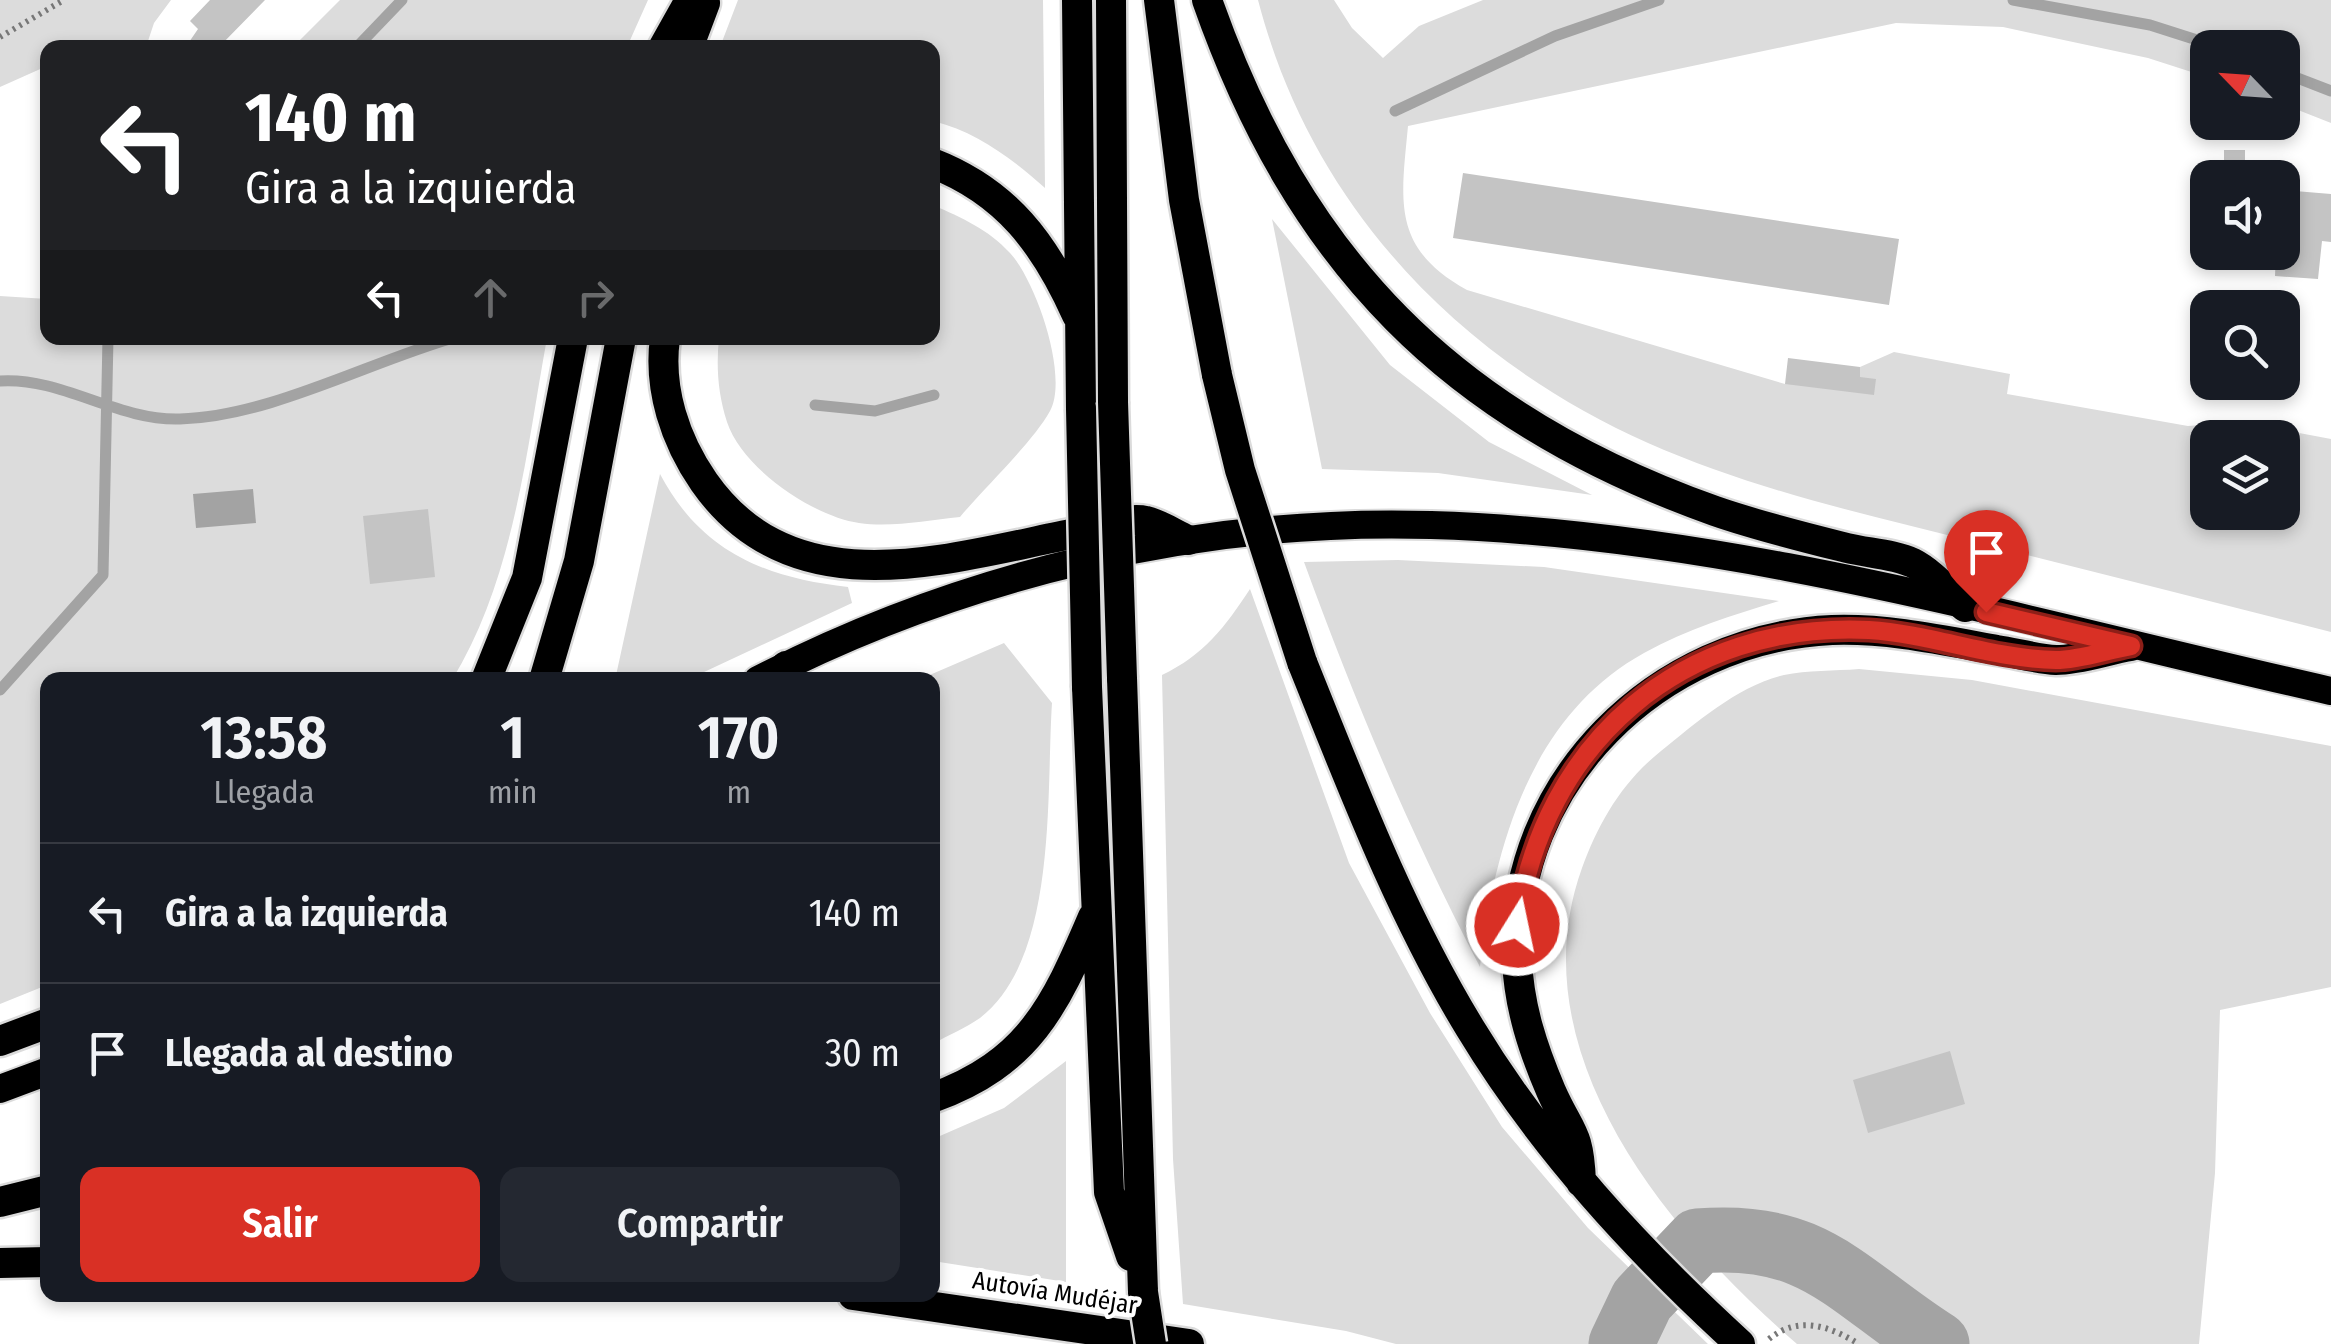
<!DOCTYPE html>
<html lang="es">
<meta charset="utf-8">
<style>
:root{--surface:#171b24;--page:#242831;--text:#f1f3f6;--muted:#9ea1a6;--line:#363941;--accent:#d93025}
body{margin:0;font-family:"Fira Sans Condensed",sans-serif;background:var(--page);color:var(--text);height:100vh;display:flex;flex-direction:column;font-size:38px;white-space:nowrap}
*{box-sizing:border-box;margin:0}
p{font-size:32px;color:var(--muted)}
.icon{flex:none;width:55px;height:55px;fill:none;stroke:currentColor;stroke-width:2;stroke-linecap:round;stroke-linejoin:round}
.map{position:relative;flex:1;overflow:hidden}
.side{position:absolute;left:40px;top:672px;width:900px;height:630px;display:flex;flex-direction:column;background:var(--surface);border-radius:20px;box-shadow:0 5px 15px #0003}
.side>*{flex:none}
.guide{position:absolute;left:40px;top:40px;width:900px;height:305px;border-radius:20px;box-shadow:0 5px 15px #0003;background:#202124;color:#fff;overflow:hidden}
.needle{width:65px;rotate:295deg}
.tools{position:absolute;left:2190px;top:30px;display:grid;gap:20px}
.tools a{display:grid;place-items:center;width:110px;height:110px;border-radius:20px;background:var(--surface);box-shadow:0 5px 15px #0003;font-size:50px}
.pin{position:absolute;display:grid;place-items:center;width:85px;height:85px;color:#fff;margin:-102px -42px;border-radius:50% 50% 50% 0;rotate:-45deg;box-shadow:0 0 10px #0007}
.pin .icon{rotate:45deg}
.me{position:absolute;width:110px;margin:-55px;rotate:10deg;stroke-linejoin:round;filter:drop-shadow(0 0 8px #0008)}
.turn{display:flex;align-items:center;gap:35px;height:210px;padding:0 40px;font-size:45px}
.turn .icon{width:130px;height:130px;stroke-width:2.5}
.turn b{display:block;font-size:70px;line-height:85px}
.lanes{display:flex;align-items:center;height:95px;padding:0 40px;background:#0003;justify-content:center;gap:50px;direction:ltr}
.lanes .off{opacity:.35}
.eta{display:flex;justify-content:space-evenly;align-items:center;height:170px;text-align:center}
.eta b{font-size:60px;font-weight:600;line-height:70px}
.action{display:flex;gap:20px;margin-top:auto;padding:20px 40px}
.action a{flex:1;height:115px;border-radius:20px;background:var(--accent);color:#fff;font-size:40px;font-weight:600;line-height:115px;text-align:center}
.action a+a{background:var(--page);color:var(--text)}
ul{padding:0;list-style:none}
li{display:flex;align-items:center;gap:30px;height:140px;padding:0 40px;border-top:2px solid var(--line)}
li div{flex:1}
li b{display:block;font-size:38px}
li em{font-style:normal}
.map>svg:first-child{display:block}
</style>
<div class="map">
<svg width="2331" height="1344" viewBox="0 0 2331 1344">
<rect width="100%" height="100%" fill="#fff"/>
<!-- green -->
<path fill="#dcdcdc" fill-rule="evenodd" d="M0 0H171L154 23 146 47 48 48 47 66 0 87Z
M340 0H648L627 47H293Z
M738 0H1043L1045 188C1011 158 977 132 933 121L932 48 720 47Z
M1258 0H1334L1352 28 1383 58 1419 26 1483 0H2331V123L2283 104 2282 48H2208L2207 77 2148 58 2003 27 1896 23 1408 126C1401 201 1391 248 1467 290L1785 384 1860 377V367L1894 352 2010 374 2007 394 2188 426 2242 422 2331 439V632C2214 602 2097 573 1980 543 1868 515 1754 490 1648 443 1457 358 1311 204 1258 0ZM2208 438H2282V512H2208Z
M933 205C962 218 988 229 1010 253 1036 281 1069 376 1050 411 1033 442 984 488 960 517 927 520 892 528 859 523 812 516 742 468 727 422 718 394 716 367 719 338H932Z
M1272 219 1390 365 1489 442 1592 495 1438 473 1322 469Z
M0 296 47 299 48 338H547C526 453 514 578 452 680H48L47 985 0 1004Z
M660 474C701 552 766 578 848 587L852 603 687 680H615Z
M1398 560 1544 567 1779 601C1733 615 1687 629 1644 653 1530 716 1494 848 1480 967 1411 835 1355 702 1304 562Z
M1250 589 1349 863 1430 1013 1502 1127 1588 1228 1708 1344H1396L1346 1331 1183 1304 1173 1159 1162 675C1204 655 1225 627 1250 589Z
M1004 643 1052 703C1046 794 1058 958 980 1018 966 1028 948 1035 933 1044L932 680H918Z
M1859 669 1972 680 2331 746V987L2220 1010 2215 1173 2199 1344H1797C1667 1232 1516 1051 1582 868 1599 822 1622 782 1661 751 1697 722 1738 686 1784 675 1807 670 1835 671 1859 669Z
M1066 1061V1282L933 1261V1139L1004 1108Z"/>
<!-- water -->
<path fill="#a3a3a3" d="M253 489 256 523 196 528 193 494Z"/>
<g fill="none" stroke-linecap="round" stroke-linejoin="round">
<!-- stream -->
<path stroke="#a3a3a3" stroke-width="11" d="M2013 0 2150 25 2222 48
M356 48 402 0
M2282 72 2331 91
M1395 111 1555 36 1659 0
M0 381C63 377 117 421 180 419 268 417 369 362 453 338
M815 405 875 411 934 395
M0 690 103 575 108 338"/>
<!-- river -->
<path stroke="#a3a3a3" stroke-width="65" d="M1621 1344 1642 1300 1698 1241C1815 1231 1846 1286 1937 1344"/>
</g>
<!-- building -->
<path fill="#c4c4c4" d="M210 0H265L218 48H185L198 29 190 21Z
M2224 150H2245V171L2224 170Z
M1463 173 1899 239 1889 305 1453 238Z
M2282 190 2331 194V242L2322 241 2318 279 2275 276 2276 252H2282Z
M1788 358 1860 367V377L1876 379 1874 395 1785 384Z
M428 509 435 577 370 584 363 516Z
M1950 1051 1965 1104 1868 1133 1853 1080Z"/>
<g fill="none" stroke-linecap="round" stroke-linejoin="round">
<defs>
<path id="trunk" d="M758 680C964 574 1199 518 1431 525 1733 534 2038 625 2331 691
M0 1089 48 1071"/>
<path id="motorway" d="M1077 0 1081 409
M1111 0 1113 402
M1159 0 1184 200 1217 375
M1207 0C1299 262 1452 418 1715 511 1758 526 1803 537 1847 548 1867 553 1894 554 1913 563 1931 572 1950 594 1965 607
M663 48 690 0
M688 48 705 3
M932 163C1007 192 1045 244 1077 315
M665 338C658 389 675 440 704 482 793 609 945 559 1071 534 1091 530 1126 516 1146 521 1160 524 1174 534 1188 540
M1302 662C1352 786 1400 913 1470 1028 1542 1147 1637 1250 1740 1344
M1122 678 1143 1292
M486 680 527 578 573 338
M544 680 579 561 621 338
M783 680 786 666
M1087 687 1109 1192 1131 1256
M0 1041 48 1023
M932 1098C1029 1063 1055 1006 1093 917
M1581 1182C1579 1130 1570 1134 1551 1091 1533 1049 1519 1007 1517 960 1509 782 1658 638 1832 630 1887 628 1942 640 1997 650 2016 653 2037 659 2056 660 2080 660 2107 650 2131 646
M0 1202 48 1190
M0 1263 48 1262
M853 1295 1189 1344"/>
</defs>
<!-- trunk casing -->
<use href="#trunk" stroke="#dbdbdb" stroke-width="32"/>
<!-- motorway casing -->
<use href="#motorway" stroke="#dbdbdb" stroke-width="35"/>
<!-- path -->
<path stroke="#777" stroke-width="6" stroke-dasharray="2.5 5" stroke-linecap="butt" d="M0 37 64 0
M1769 1339C1799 1315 1829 1326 1859 1344"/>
<!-- trunk -->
<use href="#trunk" stroke="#000" stroke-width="28"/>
<!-- motorway -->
<use href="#motorway" stroke="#000" stroke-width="30"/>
<defs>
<path id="motorway-bridge" d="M1217 375 1240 470 1302 662
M1113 402 1122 678
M1081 409 1087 687
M1143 1292 1151 1344"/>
</defs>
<!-- motorway-bridge casing -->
<use href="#motorway-bridge" stroke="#dbdbdb" stroke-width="35" stroke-linecap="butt"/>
<!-- motorway-bridge -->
<use href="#motorway-bridge" stroke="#000" stroke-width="30"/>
</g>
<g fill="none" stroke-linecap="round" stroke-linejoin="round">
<defs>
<path id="route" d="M1517 925C1542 742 1683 621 1869 630 1931 634 1994 659 2056 660 2080 660 2107 650 2131 646L1986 612"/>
</defs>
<!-- route casing -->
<use href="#route" stroke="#8d1f18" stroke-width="25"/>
<!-- route -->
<use href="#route" stroke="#d93025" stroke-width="18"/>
</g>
<g text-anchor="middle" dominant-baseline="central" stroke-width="8" stroke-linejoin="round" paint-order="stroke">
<!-- street labels -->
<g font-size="25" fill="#000" stroke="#fff">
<text transform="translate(1055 1293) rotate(9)">Autovía Mudéjar</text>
</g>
</g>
</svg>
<div class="tools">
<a><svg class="needle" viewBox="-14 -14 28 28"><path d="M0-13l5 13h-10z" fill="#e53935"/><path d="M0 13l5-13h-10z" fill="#9ea1a6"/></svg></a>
<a><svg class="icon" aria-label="sound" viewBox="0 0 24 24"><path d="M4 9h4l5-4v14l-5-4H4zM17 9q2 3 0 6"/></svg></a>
<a><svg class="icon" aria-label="search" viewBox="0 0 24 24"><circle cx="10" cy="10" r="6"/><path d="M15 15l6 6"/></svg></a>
<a><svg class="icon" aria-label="layers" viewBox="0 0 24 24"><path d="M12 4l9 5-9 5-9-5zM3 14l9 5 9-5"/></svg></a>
</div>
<div class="pin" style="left:1986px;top:612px;background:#d93025"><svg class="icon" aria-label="arrive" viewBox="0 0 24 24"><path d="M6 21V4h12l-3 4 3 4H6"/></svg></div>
<svg class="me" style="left:1517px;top:925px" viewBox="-20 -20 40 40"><circle r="17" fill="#d93025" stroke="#fff" stroke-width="3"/><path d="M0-11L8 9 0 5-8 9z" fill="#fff"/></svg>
<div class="guide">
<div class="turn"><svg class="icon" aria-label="left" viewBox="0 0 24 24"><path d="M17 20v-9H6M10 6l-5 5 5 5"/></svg><div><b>140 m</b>Gira a la izquierda</div></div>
<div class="lanes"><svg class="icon" aria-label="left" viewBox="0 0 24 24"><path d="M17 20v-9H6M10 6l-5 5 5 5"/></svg><svg class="icon off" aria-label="ahead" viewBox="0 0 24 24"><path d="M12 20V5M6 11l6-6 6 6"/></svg><svg class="icon off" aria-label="right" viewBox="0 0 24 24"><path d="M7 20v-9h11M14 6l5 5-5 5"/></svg></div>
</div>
<section class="side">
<div class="eta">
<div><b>13:58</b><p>Llegada</p></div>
<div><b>1</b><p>min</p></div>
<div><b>170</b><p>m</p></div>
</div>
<ul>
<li><svg class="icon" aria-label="left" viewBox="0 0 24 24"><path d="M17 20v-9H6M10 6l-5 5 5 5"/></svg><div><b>Gira a la izquierda</b></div><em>140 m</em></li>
<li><svg class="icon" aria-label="arrive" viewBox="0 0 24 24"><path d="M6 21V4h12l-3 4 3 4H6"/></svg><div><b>Llegada al destino</b></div><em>30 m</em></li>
</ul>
<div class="action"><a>Salir</a><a>Compartir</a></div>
</section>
</div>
